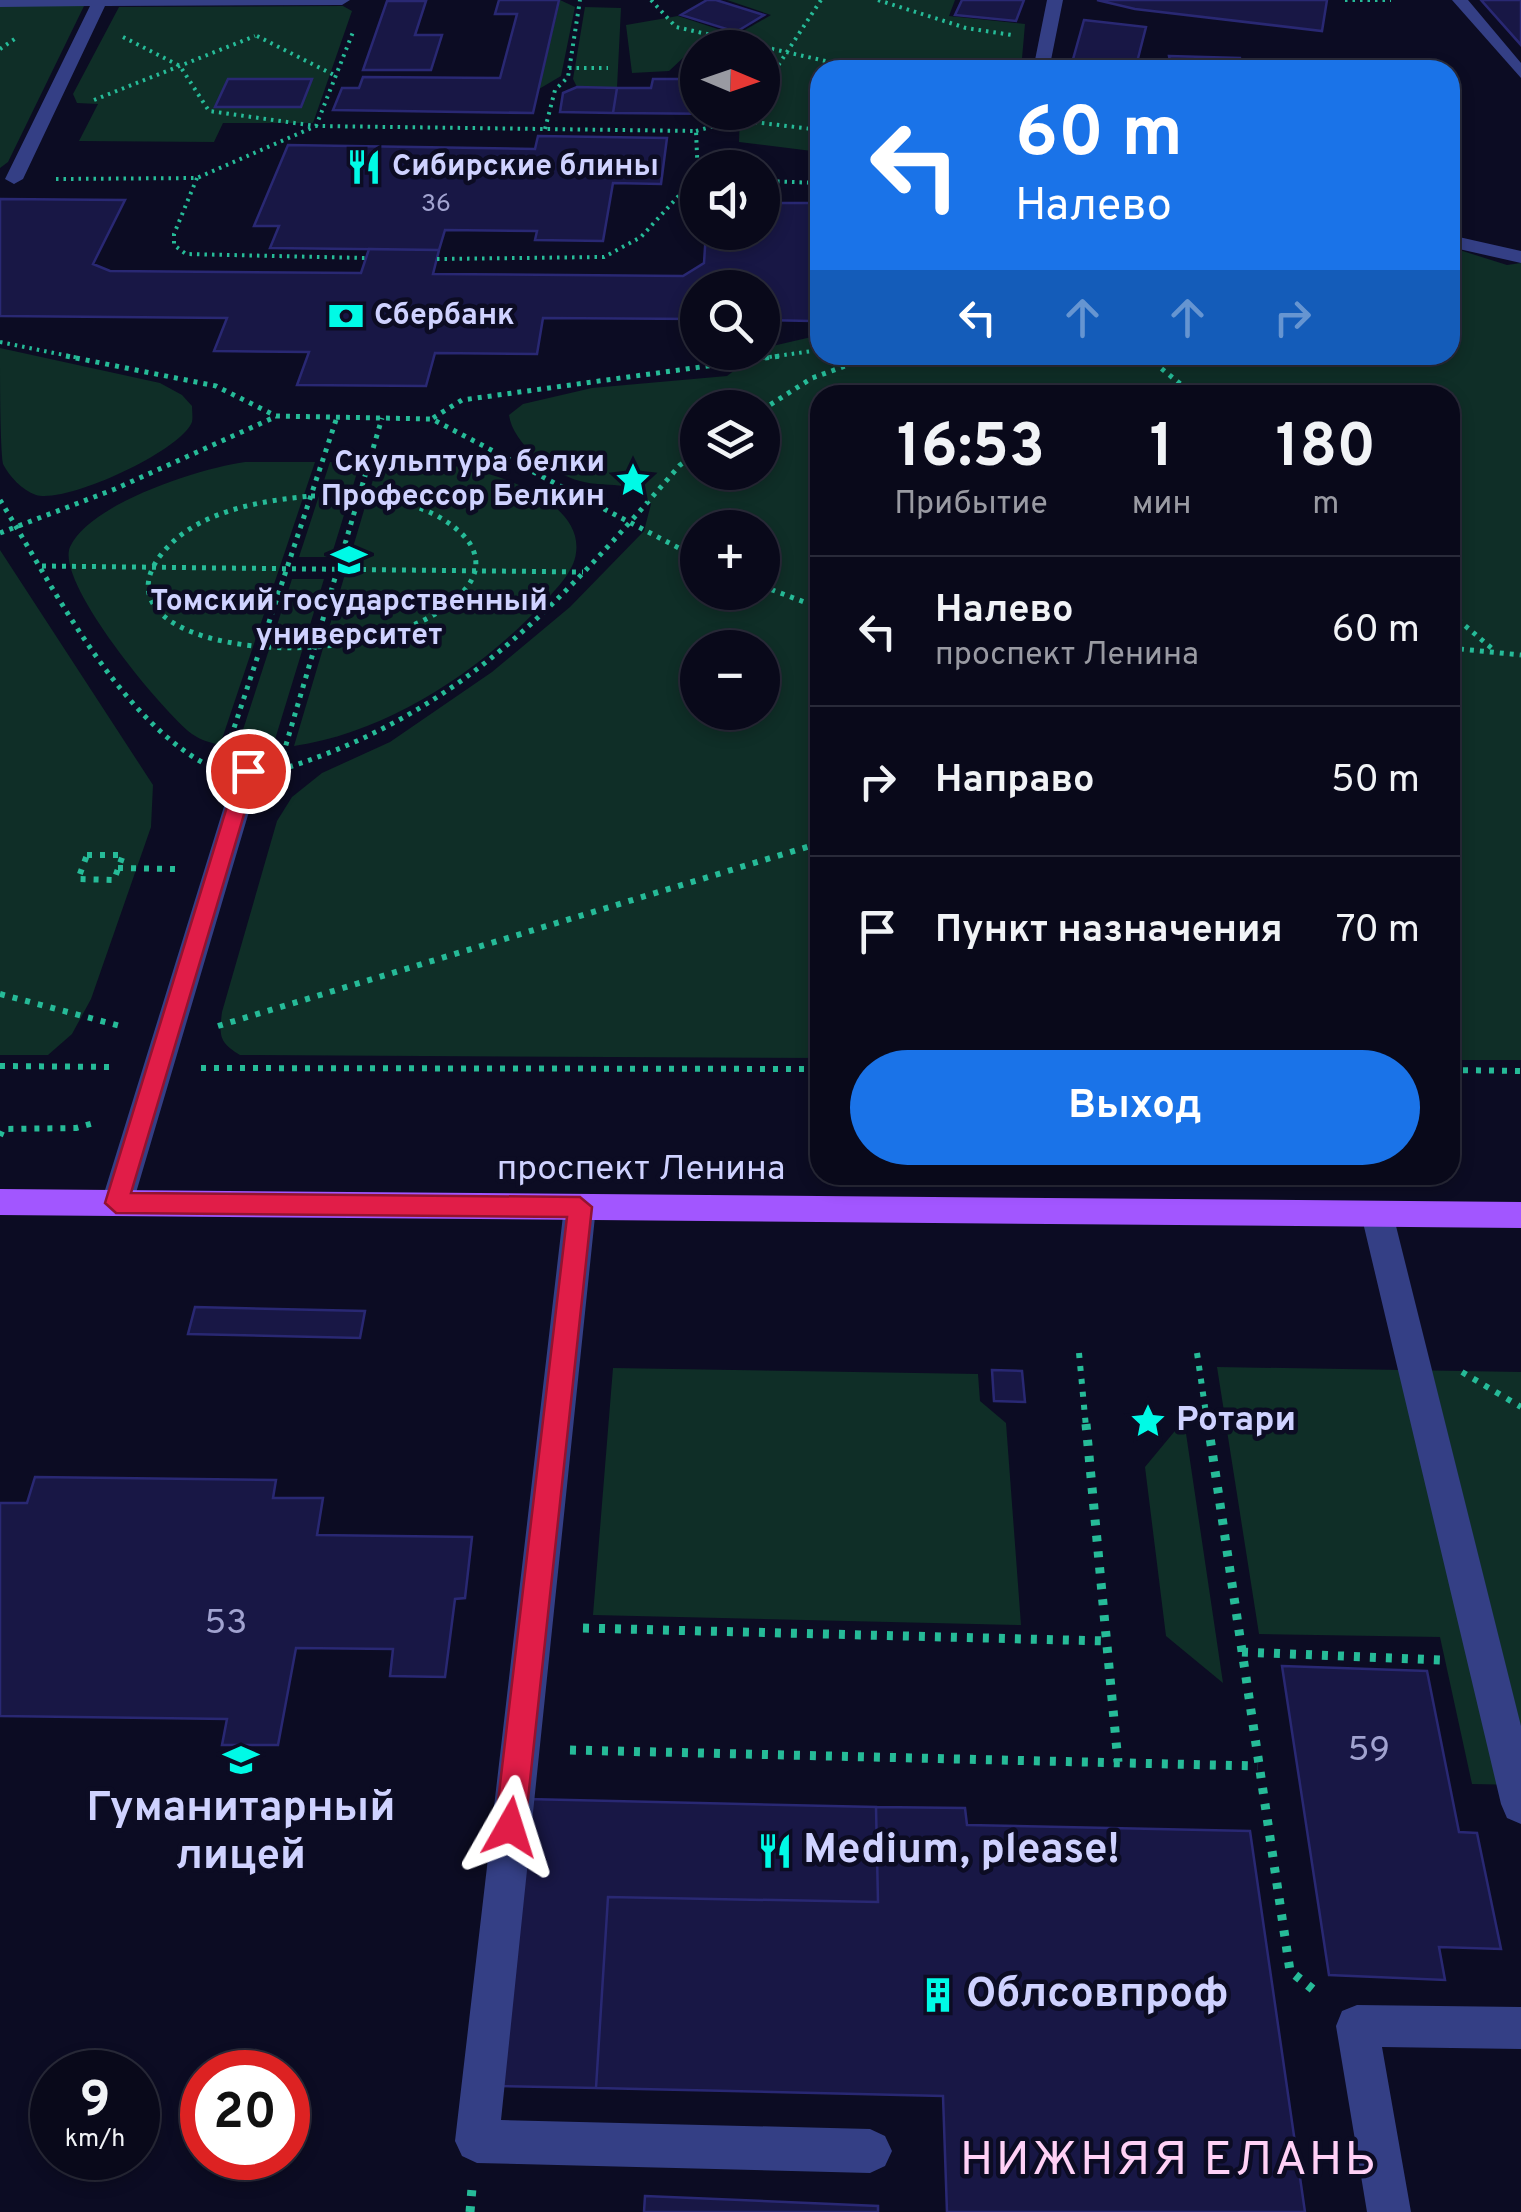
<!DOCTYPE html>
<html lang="ru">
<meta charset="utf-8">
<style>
:root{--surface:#09091a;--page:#121223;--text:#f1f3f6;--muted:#999aa2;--line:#292a39;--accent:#1a73e8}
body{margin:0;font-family:Overpass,sans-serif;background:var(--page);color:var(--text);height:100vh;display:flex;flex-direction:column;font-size:38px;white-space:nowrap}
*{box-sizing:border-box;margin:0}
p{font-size:32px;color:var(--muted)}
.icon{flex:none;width:55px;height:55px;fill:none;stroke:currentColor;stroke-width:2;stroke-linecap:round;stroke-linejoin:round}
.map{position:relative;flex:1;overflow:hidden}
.panel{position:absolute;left:810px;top:385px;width:650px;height:800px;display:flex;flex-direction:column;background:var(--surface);border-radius:30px;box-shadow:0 5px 15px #0003,0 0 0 2px var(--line)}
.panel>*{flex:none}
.guide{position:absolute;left:810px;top:60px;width:650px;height:305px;border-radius:30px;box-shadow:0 5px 15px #0003,0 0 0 2px var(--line);background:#1a73e8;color:#fff;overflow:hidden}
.needle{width:65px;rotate:92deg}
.tools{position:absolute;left:680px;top:30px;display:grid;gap:20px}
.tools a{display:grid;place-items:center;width:100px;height:100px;border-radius:50%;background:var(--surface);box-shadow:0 5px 15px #0003,0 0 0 2px var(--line);font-size:50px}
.speed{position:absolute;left:30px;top:2050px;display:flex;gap:20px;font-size:50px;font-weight:700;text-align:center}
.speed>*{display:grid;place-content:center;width:130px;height:130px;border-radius:50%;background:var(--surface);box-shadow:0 5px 15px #0003,0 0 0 2px var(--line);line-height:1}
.speed small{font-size:25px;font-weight:400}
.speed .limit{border:15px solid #d22;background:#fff;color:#111}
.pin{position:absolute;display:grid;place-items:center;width:85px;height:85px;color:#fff;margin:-42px;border:5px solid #fff;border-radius:50%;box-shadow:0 2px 10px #0007}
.me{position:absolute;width:110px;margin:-55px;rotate:6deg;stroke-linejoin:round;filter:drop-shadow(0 0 8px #0008)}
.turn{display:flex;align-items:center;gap:35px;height:210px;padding:0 40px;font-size:45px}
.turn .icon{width:130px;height:130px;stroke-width:2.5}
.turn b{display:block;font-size:70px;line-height:85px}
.lanes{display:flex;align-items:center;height:95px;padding:0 40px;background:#0003;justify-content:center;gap:50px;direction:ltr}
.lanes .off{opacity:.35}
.eta{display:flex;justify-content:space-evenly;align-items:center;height:170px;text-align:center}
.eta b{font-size:60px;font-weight:700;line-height:70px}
.primary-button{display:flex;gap:20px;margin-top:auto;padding:20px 40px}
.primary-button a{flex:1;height:115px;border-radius:60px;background:var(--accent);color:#fff;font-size:40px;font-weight:700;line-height:115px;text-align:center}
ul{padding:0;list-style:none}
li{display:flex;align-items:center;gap:30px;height:150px;padding:0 40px;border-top:2px solid var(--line)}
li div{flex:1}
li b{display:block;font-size:38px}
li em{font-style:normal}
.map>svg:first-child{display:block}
</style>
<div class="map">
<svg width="1521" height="2212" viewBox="0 0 1521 2212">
<rect width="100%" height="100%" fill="#0c0c23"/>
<!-- green -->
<path fill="#0f2e27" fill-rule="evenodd" d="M560 0 575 7 561 76 539 89Z
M727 0H955L949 16 1025 24 1021 70H820V152L739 142 740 113 762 112V48H698L697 58 684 57 669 71 632 73 626 25 678 16 736 35 771 15Z
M85 4 8 162 0 168V5Z
M343 6 352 11 313 123H223L214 142 79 141 98 104 77 103 73 94 119 7Z
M585 7 621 8 617 88 577 87 573 79Z
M1450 247 1507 265 1521 263V1060H1450V395H820V1058L240 1055C219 1042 219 1036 222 1012L277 821 292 797 322 773 390 742 492 672 570 607 644 531 651 504C631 477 608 489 580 481 552 474 513 444 509 415L523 404 592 388 727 376 764 348 820 335V355H1450ZM698 408H762V472H698ZM698 528H762V592H698ZM698 648H762V712H698Z
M0 348 160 383 182 395 192 406C192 411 193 417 192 422 181 451 66 504 36 495 22 490 9 476 3 464 0 446 0 373 0 348Z
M245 462H315L220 745C209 742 202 741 192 734 162 711 55 582 70 547 90 503 201 468 245 462Z
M330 462 360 463 331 557H299Z
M378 463C408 464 440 462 470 469 506 477 583 504 576 553 574 570 559 586 548 598 485 668 388 733 294 746Z
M0 550 153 785 151 827 91 999 72 1034 48 1055H0Z
M292 579H324L273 746 238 745Z
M1217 1367 1521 1372V1785L1472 1784 1440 1637 1259 1634Z
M613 1368 978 1374 980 1401 1006 1423 1021 1625 593 1615Z
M1184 1420 1223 1683 1166 1636 1145 1467Z"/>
<!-- building -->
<path fill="#181745" stroke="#292873" stroke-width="2.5" d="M499 0H559L533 113 333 110 342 88H359L363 77 500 78 517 14H495Z
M707 0H716L764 15 736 32 681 15Z
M962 0H1024L1016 21 955 15Z
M1097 0H1327L1322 31 1135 9Z
M1481 0H1521V45Z
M387 1H426L415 35H442L431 70H363Z
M1084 20 1146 27 1135 70H1070Z
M1169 56 1240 58 1243 70H1172Z
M685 62 698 63V112L729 114 613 113 617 88H651L653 79H682Z
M228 79H312L301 107H215Z
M577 87 617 88 613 113 560 112 563 93Z
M538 136 667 138 661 184 613 183 603 241 535 240 537 231 445 230 439 250 270 248 279 226H254L288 145 535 149Z
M0 199 125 200 93 264 110 271 361 273 369 249 439 250 433 274 683 276 704 263 706 232H762V203H820V250H811V321L762 320V288H698V319L543 318 537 354 435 353 426 386 297 385 309 352 214 351 227 318 0 316Z
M195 1307 365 1311 360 1338 188 1334Z
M992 1370 1022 1371 1025 1402 994 1401Z
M35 1477 276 1480 273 1498H323L317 1535 472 1537 465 1598 455 1599 445 1677 390 1676 393 1649 296 1648 278 1745H222L227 1719 0 1716V1503H27Z
M1282 1666 1427 1671 1459 1832 1477 1833 1501 1949 1439 1947 1445 1980 1329 1975Z
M527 1799 876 1807 878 1902 608 1897 596 2088 499 2086Z
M876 1807 965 1808 967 1825 1250 1831 1305 2212H947L943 2096 596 2088 608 1897 878 1902Z
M645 2196 878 2206V2212H644Z"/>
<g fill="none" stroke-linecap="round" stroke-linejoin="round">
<!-- path-far3 -->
<path stroke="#26bb98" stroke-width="4" stroke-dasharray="2.5 5" stroke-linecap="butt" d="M651 0 676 27 865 70
M878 0 966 28 1012 35
M1345 0H1391
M257 36 336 76
M123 37 180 66 209 111 316 126 353 32
M0 49 16 38
M569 68H608
M762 90 821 0
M94 100 255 36
M545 129 555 90 568 77 580 0
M696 131 737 120 820 130
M197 178 174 234V245L186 254 366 258
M56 179 197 178 316 126 696 131 698 178
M762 181 820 183
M437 259 604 257 641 237 695 178
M0 342 79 358
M1145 355 1149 358
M762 358 820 350
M866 358 874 355"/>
<!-- path-far2 -->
<path stroke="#26bb98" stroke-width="5" stroke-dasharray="4 6" stroke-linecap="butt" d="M66 356 216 386 276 416 432 419 698 558
M1146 356 1194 395
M762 410 812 378 873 356
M433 418 462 400 780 356
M311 496C364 497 420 495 461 533 478 549 481 569 467 587 388 685 85 657 160 556 194 511 259 501 311 496Z
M0 500C53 586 116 716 207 765
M0 533 115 489 275 417
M42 566 583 572
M762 586 820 608
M1450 613 1495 651
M1450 648 1521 655
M231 737 337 417
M283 755 382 418
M289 767C464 711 563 600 680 465L698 453"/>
<!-- path-far1 -->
<path stroke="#26bb98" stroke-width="6" stroke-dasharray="5 8" stroke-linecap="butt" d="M87 855H123L114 880 78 879Z
M118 868 177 869
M0 994 124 1027
M218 1026 820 843
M0 1066 115 1067
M201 1068 820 1069
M1450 1070 1521 1071
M0 1136 3 1129 76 1128 94 1123
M1079 1353 1086 1427
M1197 1353 1208 1427
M1462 1372 1521 1407"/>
<!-- path -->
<path stroke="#26bb98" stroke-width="9" stroke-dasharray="6 10" stroke-linecap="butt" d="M1086 1424 1118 1762
M1208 1424 1290 1971 1320 1995
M583 1628 1106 1641
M1242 1652 1440 1660
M570 1750 1258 1766
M470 2212 472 2188"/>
<!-- minor -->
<path fill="#343f85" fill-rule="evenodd" d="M0 0H350L342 5 105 6 23 179 14 184 5 179 90 6 0 7Z
M1047 0H1063L1049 70H1033Z
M1452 0H1468L1521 63V78Z
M1450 235 1521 251V263L1450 247Z
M248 762 261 771 133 1203 128 1212 117 1216 106 1212 101 1203 235 771Z
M580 1194 591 1198 596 1207 501 2120 870 2129 885 2136 892 2151 885 2166 870 2173 477 2163 462 2156 455 2141 564 1207 569 1198Z
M1377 1201 1388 1204 1393 1214 1521 1726V1824L1507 1818 1501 1804 1361 1214 1366 1204Z
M1357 2005 1521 2007V2049L1382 2047 1411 2212H1367L1336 2026 1342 2011Z"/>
<!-- major -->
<path fill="#a256ff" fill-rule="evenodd" d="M0 1189 1521 1202V1228L0 1215Z"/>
</g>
<!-- route -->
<path fill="#e11d48" stroke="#92132f" stroke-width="2.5" d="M248 764 257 771 131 1193 580 1197 592 1207 525 1827 520 1838 510 1842 499 1838 495 1827 567 1217 116 1213 105 1203 238 771Z"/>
<!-- icons -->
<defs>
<symbol id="restaurant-bare" viewBox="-9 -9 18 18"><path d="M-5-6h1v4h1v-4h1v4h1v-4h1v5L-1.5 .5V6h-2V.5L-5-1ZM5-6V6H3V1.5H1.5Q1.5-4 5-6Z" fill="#00fae6" stroke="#0c0c23" stroke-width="2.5" paint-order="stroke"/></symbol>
<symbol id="bank-bare" viewBox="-9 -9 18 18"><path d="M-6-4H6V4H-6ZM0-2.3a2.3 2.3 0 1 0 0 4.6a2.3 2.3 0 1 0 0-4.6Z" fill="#00fae6" stroke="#0c0c23" stroke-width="2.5" paint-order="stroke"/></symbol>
<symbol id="sight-bare" viewBox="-9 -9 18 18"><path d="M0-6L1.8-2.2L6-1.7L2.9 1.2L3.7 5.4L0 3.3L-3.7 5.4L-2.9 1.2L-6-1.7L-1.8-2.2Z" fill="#00fae6" stroke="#0c0c23" stroke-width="2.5" paint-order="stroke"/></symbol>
<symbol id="university-bare" viewBox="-9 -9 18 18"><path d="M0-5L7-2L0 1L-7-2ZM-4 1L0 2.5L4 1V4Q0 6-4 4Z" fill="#00fae6" stroke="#0c0c23" stroke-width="2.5" paint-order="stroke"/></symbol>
<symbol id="school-bare" viewBox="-9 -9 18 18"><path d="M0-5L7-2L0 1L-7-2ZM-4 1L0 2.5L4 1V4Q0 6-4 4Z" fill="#00fae6" stroke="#0c0c23" stroke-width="2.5" paint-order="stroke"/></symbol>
<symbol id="building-bare" viewBox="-9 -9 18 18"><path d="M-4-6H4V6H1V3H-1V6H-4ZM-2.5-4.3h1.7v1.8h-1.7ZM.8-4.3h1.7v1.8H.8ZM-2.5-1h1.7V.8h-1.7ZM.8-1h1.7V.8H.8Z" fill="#00fae6" stroke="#0c0c23" stroke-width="2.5" paint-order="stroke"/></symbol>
</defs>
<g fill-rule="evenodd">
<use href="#restaurant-bare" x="339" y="142" width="50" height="50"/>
<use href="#bank-bare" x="321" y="291" width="50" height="50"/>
<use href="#sight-bare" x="608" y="455" width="50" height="50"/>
<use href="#university-bare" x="324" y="535" width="50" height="50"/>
<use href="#sight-bare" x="1123" y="1396" width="50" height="50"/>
<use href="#school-bare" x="216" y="1735" width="50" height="50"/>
<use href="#restaurant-bare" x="750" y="1826" width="50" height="50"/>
<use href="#building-bare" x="913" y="1970" width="50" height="50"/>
</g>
<g text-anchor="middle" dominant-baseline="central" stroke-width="9" stroke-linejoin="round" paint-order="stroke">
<!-- far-number labels -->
<g font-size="25" fill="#a1a3d0">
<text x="436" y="205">36</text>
</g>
<!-- far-poi labels -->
<g font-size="30" font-weight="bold" fill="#cfd2ff" stroke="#0c0c23" text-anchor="start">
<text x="392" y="167">Сибирские блины</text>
<text x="374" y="316">Сбербанк</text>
<text x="605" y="463" text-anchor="end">Скульптура белки<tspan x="605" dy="34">Профессор Белкин</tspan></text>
<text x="349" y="602" text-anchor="middle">Томский государственный<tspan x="349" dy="34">университет</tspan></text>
</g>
<!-- street labels -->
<g font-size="35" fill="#cfd2ff" stroke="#0c0c23">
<text x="641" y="1170">проспект Ленина</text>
</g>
<!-- poi labels -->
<g font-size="35" font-weight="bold" fill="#cfd2ff" stroke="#0c0c23" text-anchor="start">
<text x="1176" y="1421">Ротари</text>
</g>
<!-- near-number labels -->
<g font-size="35" fill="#a1a3d0">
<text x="226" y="1624">53</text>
<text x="1369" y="1751">59</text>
</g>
<!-- near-poi labels -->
<g font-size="42" font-weight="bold" fill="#cfd2ff" stroke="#0c0c23" text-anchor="start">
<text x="241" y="1809" text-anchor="middle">Гуманитарный<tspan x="241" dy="48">лицей</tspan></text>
<text x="803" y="1851">Medium, please!</text>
<text x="966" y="1995">Облсовпроф</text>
</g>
<!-- near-quarter labels -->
<g font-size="48" letter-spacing="2.5" fill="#ffd1f6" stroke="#0c0c23">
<text x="1169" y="2162">НИЖНЯЯ ЕЛАНЬ</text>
</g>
</g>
</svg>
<div class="tools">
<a><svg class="needle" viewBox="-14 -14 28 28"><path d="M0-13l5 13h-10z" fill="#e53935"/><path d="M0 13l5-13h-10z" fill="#999aa2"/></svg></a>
<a><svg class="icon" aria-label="sound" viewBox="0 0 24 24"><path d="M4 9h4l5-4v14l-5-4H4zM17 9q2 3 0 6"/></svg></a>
<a><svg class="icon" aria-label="search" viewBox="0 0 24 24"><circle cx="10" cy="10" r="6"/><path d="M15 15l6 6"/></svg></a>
<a><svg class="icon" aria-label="layers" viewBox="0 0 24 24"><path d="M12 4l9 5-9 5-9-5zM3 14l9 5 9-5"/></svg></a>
<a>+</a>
<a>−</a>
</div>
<div class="speed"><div>9<small>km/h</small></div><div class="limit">20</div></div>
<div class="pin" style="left:248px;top:771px;background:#d93025"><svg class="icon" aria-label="arrive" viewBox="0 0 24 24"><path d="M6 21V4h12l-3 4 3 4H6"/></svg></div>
<svg class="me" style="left:510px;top:1827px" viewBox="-20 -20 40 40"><path d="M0-17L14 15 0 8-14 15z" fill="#e11d48" stroke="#fff" stroke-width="4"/></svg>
<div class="guide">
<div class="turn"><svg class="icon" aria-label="left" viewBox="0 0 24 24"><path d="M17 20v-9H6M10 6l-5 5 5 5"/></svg><div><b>60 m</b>Налево</div></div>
<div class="lanes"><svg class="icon" aria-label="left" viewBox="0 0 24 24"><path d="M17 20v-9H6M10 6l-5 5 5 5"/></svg><svg class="icon off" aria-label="ahead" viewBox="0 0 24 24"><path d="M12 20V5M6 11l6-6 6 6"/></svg><svg class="icon off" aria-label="ahead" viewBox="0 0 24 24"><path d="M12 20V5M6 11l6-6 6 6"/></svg><svg class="icon off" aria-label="right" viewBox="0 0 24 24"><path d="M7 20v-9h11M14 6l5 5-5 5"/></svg></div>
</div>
<section class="panel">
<div class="eta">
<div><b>16:53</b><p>Прибытие</p></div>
<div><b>1</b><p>мин</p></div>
<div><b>180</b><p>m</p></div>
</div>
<ul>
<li><svg class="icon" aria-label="left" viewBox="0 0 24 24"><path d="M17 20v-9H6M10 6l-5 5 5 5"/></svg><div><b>Налево</b><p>проспект Ленина</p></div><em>60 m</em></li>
<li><svg class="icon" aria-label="right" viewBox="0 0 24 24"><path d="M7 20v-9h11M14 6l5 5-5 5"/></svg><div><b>Направо</b></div><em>50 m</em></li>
<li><svg class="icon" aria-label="arrive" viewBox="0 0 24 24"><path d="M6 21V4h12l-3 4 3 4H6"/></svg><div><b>Пункт назначения</b></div><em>70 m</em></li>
</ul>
<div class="primary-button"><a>Выход</a></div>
</section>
</div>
